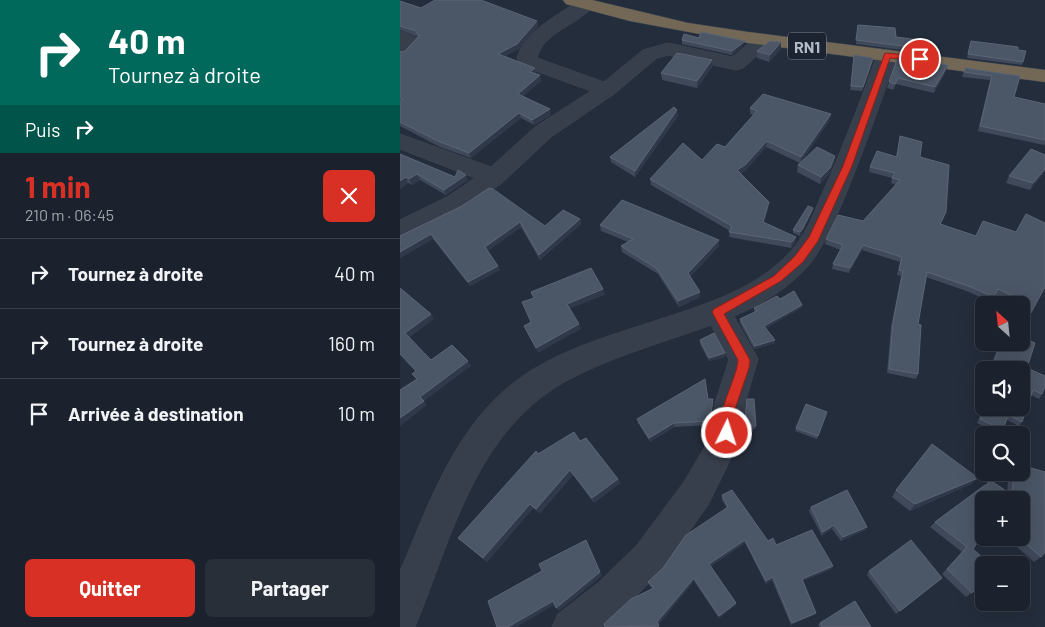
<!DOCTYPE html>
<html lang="fr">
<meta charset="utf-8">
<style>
:root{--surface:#1b222d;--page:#282f39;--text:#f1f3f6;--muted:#a0a4aa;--line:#393f49;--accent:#d93025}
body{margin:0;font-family:Barlow,sans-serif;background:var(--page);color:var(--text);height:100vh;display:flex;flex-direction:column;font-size:19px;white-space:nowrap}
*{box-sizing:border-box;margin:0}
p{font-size:16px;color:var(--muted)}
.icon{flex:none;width:28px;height:28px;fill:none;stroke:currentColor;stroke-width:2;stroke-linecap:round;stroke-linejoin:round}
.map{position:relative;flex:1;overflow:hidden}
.side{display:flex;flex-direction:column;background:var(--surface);width:400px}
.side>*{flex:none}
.banner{background:#00695c;color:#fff;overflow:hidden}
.needle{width:32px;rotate:333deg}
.buttons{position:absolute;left:575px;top:296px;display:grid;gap:10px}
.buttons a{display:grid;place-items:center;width:55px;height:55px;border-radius:8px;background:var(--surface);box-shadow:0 5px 20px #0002,0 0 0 1px var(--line);font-size:25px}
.pin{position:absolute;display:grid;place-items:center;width:42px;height:42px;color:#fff;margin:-21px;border:2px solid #fff;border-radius:50%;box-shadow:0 1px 5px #0007}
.me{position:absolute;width:55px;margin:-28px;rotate:4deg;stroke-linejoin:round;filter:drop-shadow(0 0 4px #0008)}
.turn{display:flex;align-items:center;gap:18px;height:105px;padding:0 25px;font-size:22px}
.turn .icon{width:65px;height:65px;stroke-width:2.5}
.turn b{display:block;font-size:35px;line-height:42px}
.then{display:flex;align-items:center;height:48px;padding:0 25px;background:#0003;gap:10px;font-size:19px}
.round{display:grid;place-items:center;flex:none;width:52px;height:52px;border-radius:8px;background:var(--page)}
.overview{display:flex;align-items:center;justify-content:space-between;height:85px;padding:0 25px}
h1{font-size:30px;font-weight:700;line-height:38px;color:var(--accent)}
.primary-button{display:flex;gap:10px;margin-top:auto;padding:10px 25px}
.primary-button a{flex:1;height:58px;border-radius:8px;background:var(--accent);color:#fff;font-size:20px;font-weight:700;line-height:58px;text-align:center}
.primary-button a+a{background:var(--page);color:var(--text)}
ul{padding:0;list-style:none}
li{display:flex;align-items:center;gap:15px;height:70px;padding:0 25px;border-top:1px solid var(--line)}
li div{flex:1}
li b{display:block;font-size:19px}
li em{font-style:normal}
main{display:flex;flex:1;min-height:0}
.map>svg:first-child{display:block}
</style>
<main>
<section class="side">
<div class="banner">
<div class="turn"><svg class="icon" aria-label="right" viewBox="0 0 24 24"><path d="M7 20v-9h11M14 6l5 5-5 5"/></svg><div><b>40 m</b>Tournez à droite</div></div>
<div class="then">Puis<svg class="icon" aria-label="right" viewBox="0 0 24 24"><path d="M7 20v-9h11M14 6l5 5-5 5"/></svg></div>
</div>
<div class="overview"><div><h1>1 min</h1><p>210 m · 06:45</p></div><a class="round" style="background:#d93025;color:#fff"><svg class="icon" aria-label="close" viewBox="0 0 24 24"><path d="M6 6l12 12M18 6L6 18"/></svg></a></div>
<ul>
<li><svg class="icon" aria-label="right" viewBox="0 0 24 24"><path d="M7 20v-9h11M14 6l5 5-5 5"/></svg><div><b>Tournez à droite</b></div><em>40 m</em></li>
<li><svg class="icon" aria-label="right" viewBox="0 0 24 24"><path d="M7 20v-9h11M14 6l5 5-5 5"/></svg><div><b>Tournez à droite</b></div><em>160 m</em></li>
<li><svg class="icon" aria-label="arrive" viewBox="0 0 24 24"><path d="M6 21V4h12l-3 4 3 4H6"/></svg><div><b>Arrivée à destination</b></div><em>10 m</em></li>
</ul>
<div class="primary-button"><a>Quitter</a><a>Partager</a></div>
</section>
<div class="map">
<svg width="645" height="627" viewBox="0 0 645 627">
<rect width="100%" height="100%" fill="#242d3c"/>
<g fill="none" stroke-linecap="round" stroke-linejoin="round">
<defs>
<path id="minor" d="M180 0H191L195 4C180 25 143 31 137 58L204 82 243 50 268 43 332 57C344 48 357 32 373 36L375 40 343 68 336 70 268 55 257 58 214 94 151 137 102 183 63 209 0 240V220L47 197 75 178 0 149V134L91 167 135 127 191 91 122 66 117 58C125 31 158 15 180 0Z
M0 31 17 38 19 42 7 54 0 56Z
M487 49 494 51 497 55C480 104 463 153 443 201 433 223 424 246 409 265 389 288 362 304 334 316L358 359 345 403 341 438 308 505 262 570 225 607 202 627H152L158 614 199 582 237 545 284 482 310 438 315 403 329 360 311 325C262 343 212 356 166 381 75 432 52 537 15 627H0V571L5 560C31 497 57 428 112 384 155 350 213 335 264 318 310 303 357 288 390 252 405 236 413 215 421 196 442 150 460 102 477 55L480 51Z"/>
<path id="highway" d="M163 0H192L288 23 348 32 645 70V82L348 43 230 21 166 4Z"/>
</defs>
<!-- minor casing -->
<use href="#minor" stroke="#414855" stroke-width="1"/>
<!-- highway casing -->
<use href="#highway" stroke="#434a57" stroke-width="1"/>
<!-- minor -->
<use href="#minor" fill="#383f4c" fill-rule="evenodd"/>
<!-- highway -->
<use href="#highway" fill="#726855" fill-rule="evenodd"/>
</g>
<!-- wall -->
<path fill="#3f495a" d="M0 1 21 8 137 21 138 26 119 49 105 56 135 68 136 73 135 74 140 75 141 81 123 96 151 115 134 125 121 118 71 158 40 147 0 126V52L5 51 18 37 0 30Z
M458 25 496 37 520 40 517 52 456 44Z
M299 38 344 44 332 55 282 44V40Z
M571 41 618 50 623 62 622 65 567 58Z
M381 49 369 62 357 58V51Z
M454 55 473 61 462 91 450 90Z
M497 59 548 65 546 71 534 93 496 84 493 90 487 88Z
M312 60V67L297 88 262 80 261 73Z
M565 68 620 76 614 97 645 104V144L644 145 578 131 590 80 562 77Z
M350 108 430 120 401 162 434 163 428 175 420 184 397 172 398 165 400 163 366 147 345 171 341 173 368 208 364 222 395 243 391 248 329 237 330 231 251 185 250 179 302 160 325 147 353 115 350 114Z
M278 116 235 177 211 162 210 157Z
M500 136 520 157 546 212 541 224 576 236 583 221 621 305H615V303L595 294 591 302 569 292 526 277 518 324V374L516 379 487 373 491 327 501 276 497 275 500 262 462 250 449 273 432 269 433 264 441 250 425 244 426 239 463 221 496 185 491 183 492 178 469 172 470 167 496 156Z
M0 154 55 177 68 180 46 195 20 180 12 185 8 183 0 189Z
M645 171 630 190 606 183 609 176Z
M62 206 145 226 180 219 181 224 140 260 121 227 87 251 98 266 100 270 70 286 33 239 0 258V236Z
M413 208 412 212 400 236 393 233V230Z
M200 225 319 240V246L290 277 300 297 279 307 258 274 222 252 221 246 228 242 201 231Z
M380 299 402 305 401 308 366 328 375 343 354 349 340 323V319L354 312V308Z
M300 340 325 357 309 361 300 344Z
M600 342H621L627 368 642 394 639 399 631 395 622 422 619 426 607 420 603 430 600 434 577 423 583 409 576 406 584 385V408H621V370H589Z
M308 399 313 403 310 425 274 427 250 442 238 423 237 419Z
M347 399 356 426 355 429H344Z
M427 412 417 439 395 431 396 428Z
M138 454 218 479 220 483 194 503 173 475 140 513 133 508 87 562 58 538Z
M609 472H621L641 557 634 562 607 538H621L584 500 573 549 572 593 566 597 542 574 562 552 530 527 535 522 585 485 590 480 607 492Z
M578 478 571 484 510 511 492 497 496 490Z
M322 495 368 541 432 569 402 581 414 615 391 625 372 580 366 584 345 543 311 566 336 603V605L319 618 294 581 258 625 259 627H205L252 588 249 585 248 582 327 508 322 500Z
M411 507 467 527 465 530 441 541 432 529 422 536 409 511Z
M469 571 542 578 496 614 467 575Z
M420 623 471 627H419L418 625Z"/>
<!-- shaded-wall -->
<path fill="#2f3949" d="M137 21 138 26 119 49 100 59 98 54Z
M345 41 344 44 332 55V51Z
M381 42V49L369 62 370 55Z
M312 60V67L297 88V81Z
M548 65 546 71 534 93 535 87Z
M135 68 136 73 131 77 130 72Z
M140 75 141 81 120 99 118 94Z
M150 109 151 115 134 125 132 120Z
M277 110 278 116 235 177V171Z
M119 113 121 118 71 158 69 153Z
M431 114 430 120 400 163 401 157Z
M367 141 366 147 345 171 337 176V170Z
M435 156 434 163 428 175 420 184 421 177Z
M645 169V171L630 190 633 183Z
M17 174 20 180 12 185 9 179Z
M66 175 68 180 46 195 44 190Z
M6 177 8 183 0 189V181Z
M369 202 368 208 363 227V222Z
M413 208 412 212 400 236V232Z
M180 219 181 224 140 260 139 255Z
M120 222 121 227 87 252 85 247Z
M31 234 33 239 0 258V252Z
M396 237 395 243 391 248 392 242Z
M319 240V246L288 279V273Z
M463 245 462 250 449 273 450 268Z
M98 266 100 270 70 286 68 282Z
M203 289 205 295 169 309 167 304Z
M300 292V297L279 307 278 301Z
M402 305 401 308 364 329V326Z
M31 314 34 319 9 338 5 333Z
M179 324 181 329 138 353 136 348Z
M375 340V343L354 349 355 346Z
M325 353V357L309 361V358Z
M68 361 71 366 24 401 20 397Z
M313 399V403L310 425V421Z
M24 401 27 405 0 426V418Z
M274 423V427L250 442 249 438Z
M170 470 173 475 140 513 136 509Z
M578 478 571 484 510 511 515 504Z
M218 479 220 483 194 503 192 498Z
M130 504 133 508 87 562 83 558Z
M434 525 432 529 422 536 423 532Z
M467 527 465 530 441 541 443 537Z
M186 540 202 576 159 611 156 608Z
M345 540V543L309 567V564Z
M433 566 432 569 400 582 402 579Z
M373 577 372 580 366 584V581Z
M294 578V581L258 625 257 622Z
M153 601 156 604 117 627H108Z
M336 603V605L319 618V616Z
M416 613 414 615 391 625 392 623Z"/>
<!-- building -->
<path fill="#4b5666" stroke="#5c6575" d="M35 0H81L137 21 117 44 98 54 135 68 130 72 140 75 118 94 150 109 132 120 119 113 69 153 38 141 0 122V101L3 99 0 98V52L5 51 19 36 16 31 0 26V1L21 8Z
M458 25 495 28 496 37 520 40 518 48 456 40Z
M301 32 345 41 332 51 282 40 284 34 299 38Z
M370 41 381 42 370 55 357 51Z
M571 41 618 47V50L626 51 623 62 568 54Z
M277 53 312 60 297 81 261 73Z
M454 55 473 58 463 87 451 86Z
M497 59 548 65 535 87 498 78 495 84 489 82Z
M565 68 620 76 614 97 645 104V140L580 126 592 76 564 72Z
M363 94 431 114 401 157 367 141 345 165 337 170 369 202 363 222 396 237 392 242 329 232 332 226 250 179 283 143 302 160 317 144 325 147 357 111 350 108Z
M274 107 277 110 235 171 210 157Z
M500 136 522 142 520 157 549 165 546 212 540 224 576 236 583 221 616 232 626 214 645 223V287L621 331V305H616L618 298 598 289 594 297 571 287 527 272 518 324 521 325 518 374 489 369 493 322 503 271 499 270 502 257 463 245 450 268 433 264 443 245 426 239 438 215 463 221 500 180 492 178 495 173 470 167 477 151 497 157Z
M417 147 435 156 430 168 421 177 398 165Z
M631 149 645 155V169L633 183 609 176Z
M0 154 55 177 58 170 66 175 44 190 17 174 9 179 6 177 0 181Z
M89 188 93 189 145 226 163 210 180 219 139 255 120 222 85 247 98 266 68 282 31 234 0 252V236L62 206Z
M222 200 319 240 288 273 300 292 278 301 257 269 221 246 233 239 200 225Z
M408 206 413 208 403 228 400 232 393 230Z
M191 268 203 289 167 304 179 324 136 348 124 326 131 322 122 302 134 298 131 292Z
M0 288 31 314 5 333 4 332 31 360 52 345 68 361 20 397 24 401 0 418V390L17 379 12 374 16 371 0 354Z
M394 291 402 305 364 326 375 340 355 346 340 319 357 311 354 308 377 296 380 299Z
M314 333 325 353 309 358 300 340Z
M621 337 635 343 627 368 645 376V386L642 394 633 390 622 422 608 415 603 430 580 419 585 408H621V370H591L601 342H621Z
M305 379 308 399H313L310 421 274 423 249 438 237 419Z
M584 388V404L579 402Z
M347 399H354L356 426H344Z
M406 404 427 412 418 436 396 428Z
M174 432 180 441 186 438 218 479 192 498 170 470 136 509 130 504 83 558 58 538 136 451 138 454Z
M532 444 578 478 515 504 496 490Z
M621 465 645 472V552L641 557 619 538H621V500H584V532L573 549 591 565H584V579L572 593 547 569 567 547 535 522 585 485 586 486 590 480 612 495 614 472H621Z
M332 490 368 541 373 538 376 545 412 530 433 566 402 579 416 613 392 623 373 577 366 581 345 540 309 564 336 603 319 616 294 578 257 622 259 626 205 627 204 624 231 599 254 588 248 582 263 568 286 535 328 507 322 495Z
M447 490 467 527 443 537 434 525 423 532 411 507Z
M186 540 200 572 156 608 153 601 108 627H97L88 601 142 571 139 564Z
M511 540 542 578 500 611 469 571Z
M455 601 471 627H422L420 623Z"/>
<!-- route -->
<path fill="#d93025" stroke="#8d1f18" d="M485 53 520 56 524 59 520 61 490 58 452 166 418 241 403 262 381 281 324 314 350 360 349 368 336 406 332 437H323C313 415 336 383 338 360L312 312 314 309 374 276 395 256 409 237 443 166Z"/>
<g text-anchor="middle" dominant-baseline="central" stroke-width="5" stroke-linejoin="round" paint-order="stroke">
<!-- shield labels -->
<rect fill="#1d2431" stroke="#868d9b" stroke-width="1" x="388" y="32.5" width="38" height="27" rx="4"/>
<g font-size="16" font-weight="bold" fill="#b3bac8">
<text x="407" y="46">RN1</text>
</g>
</g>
</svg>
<div class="buttons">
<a><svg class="needle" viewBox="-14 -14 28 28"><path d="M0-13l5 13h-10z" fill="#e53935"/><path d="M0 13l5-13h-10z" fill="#a0a4aa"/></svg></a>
<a><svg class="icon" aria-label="sound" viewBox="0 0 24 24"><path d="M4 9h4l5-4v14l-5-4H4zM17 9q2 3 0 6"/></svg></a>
<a><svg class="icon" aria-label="search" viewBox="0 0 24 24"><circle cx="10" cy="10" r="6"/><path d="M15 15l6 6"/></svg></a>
<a>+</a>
<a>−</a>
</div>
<div class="pin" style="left:520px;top:59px;background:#d93025"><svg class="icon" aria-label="arrive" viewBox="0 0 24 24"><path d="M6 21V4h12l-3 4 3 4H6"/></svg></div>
<svg class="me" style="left:327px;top:433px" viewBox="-20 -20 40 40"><circle r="17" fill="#d93025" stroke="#fff" stroke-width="3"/><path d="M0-11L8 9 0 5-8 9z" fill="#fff"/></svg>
</div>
</main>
